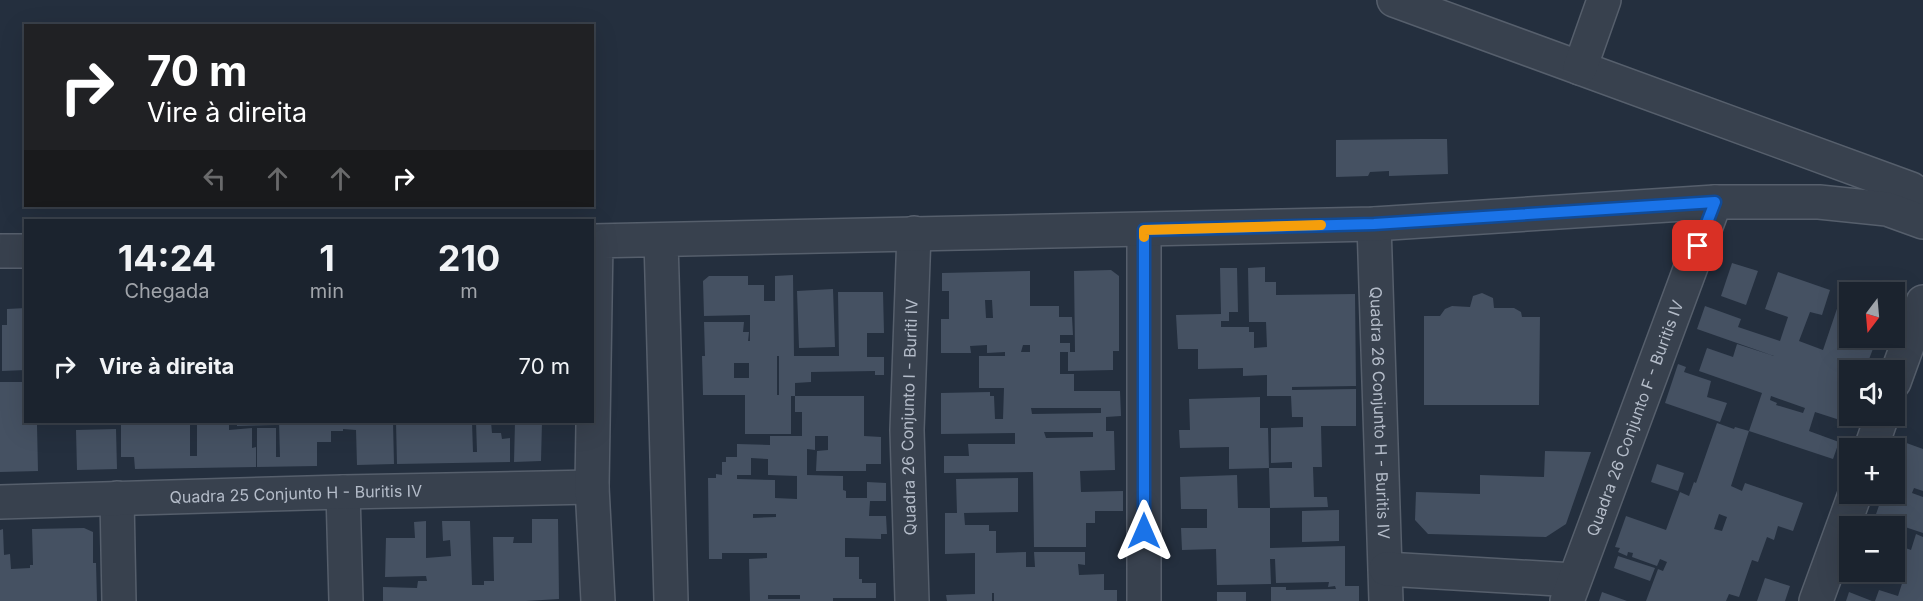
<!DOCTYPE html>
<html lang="pt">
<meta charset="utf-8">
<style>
:root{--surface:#1b232e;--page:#242b36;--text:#f1f3f6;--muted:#a0a4aa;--line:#39404a}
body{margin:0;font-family:Inter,sans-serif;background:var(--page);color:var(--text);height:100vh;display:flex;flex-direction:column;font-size:22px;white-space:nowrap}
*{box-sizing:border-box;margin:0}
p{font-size:20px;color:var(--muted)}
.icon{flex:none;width:33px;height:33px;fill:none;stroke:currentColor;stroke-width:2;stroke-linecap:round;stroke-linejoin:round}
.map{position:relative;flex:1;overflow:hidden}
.sheet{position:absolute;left:24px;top:219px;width:570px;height:204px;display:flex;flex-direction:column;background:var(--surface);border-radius:0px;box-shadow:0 6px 24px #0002,0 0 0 2px var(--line)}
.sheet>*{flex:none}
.hud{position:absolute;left:24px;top:24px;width:570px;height:183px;border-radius:0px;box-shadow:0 6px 24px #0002,0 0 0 2px var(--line);background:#202124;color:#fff;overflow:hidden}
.needle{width:39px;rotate:196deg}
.tools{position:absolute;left:1839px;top:282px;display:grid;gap:12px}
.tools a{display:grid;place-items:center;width:66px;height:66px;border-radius:0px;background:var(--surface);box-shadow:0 6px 24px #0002,0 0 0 2px var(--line);font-size:30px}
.pin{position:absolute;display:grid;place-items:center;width:51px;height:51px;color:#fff;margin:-26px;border-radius:12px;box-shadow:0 3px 9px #0006}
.me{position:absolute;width:66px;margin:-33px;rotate:0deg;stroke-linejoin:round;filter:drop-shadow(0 0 4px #0008)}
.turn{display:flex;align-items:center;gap:21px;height:126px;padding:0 24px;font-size:27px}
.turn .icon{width:78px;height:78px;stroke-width:2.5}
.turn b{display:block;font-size:42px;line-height:51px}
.lanes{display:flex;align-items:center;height:57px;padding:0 24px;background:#0003;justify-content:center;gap:30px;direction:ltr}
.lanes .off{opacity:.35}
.eta{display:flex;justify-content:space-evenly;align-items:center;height:102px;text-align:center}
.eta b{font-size:36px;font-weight:700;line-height:42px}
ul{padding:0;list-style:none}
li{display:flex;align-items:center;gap:18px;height:90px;padding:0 24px}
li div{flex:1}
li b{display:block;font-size:22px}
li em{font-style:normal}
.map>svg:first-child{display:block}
</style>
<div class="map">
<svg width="1923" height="601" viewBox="0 0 1923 601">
<rect width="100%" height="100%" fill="#242f3e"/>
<!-- building -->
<path fill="#455162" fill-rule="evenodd" d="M1420 139H1447L1448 174 1389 176V171L1370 172 1368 176 1336 177V140Z
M1732 263 1758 271 1746 305 1721 296Z
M1265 267V282H1276V295L1355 294 1356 386 1292 387V390L1356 389V426H1321L1322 467H1313L1314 497H1327L1328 507 1270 508 1269 468H1292V462L1271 463V428L1303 427V417H1292L1291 396H1267V375L1243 376V368L1198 369V349H1178L1176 315 1221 314 1220 268H1237L1238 312H1229V321H1221V327H1249V332H1254V348L1267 347 1266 322H1249L1248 268Z
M1111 270 1119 276V351H1113V370L1068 371V352H1075L1074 271Z
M1030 271V306H1059V317H1072L1073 335H1060V343H1070V352H1060V374H1074V391H1120L1121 416 1106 417V431H1114L1115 470 1080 471 1081 492 1123 491V511H1095V523H1086V547H1034L1033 472 944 473V456H969L968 444H1015V433L941 434V393L990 392V396H994L995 419H1003L1004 388H979V356H1005V352L987 353V345L970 346 971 353H941V319H949V291H942V273ZM985 300H992L993 318H986ZM1023 345H1030V352H1021ZM1031 408H1101V413L1032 414ZM1044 432H1093V437L1046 438Z
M1778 272 1830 290 1822 315 1810 312 1799 341 1823 350 1842 294 1850 297V333L1847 339 1863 345 1864 341 1860 340 1861 338H1877L1865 370H1850V411L1846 422 1815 412 1809 431 1839 442 1833 459 1749 431 1762 393 1699 371 1707 348 1733 357 1737 344 1774 356 1697 329 1705 306 1741 319 1738 327 1780 341 1788 317 1765 309ZM1771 396 1805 408 1803 413 1776 405 1777 403 1770 400Z
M793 275 794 356H839L838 292H883L884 333H867V357H884V375H875V371L811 372V382L795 383V396H791V434H745V395H703L702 356H705L704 322H744L743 332H749L748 341H750V315L704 316 703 281 709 276H748V285H764V301H775V276ZM777 356H779V395H777ZM734 363H749V378H734Z
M833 289 835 347 799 348 797 291Z
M1482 293 1493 298 1494 308H1514L1521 312 1522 317H1540L1539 405H1424V316H1440L1445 309 1452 306 1470 307 1473 296Z
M26 308V370L2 371V325H7V309Z
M1678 364 1686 367 1684 372 1711 381 1707 397 1727 403 1720 422 1665 403Z
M0 382H26V422H70V423L37 425 38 471 0 472Z
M795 396H864V436L881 437V464H866V471H816L817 451 828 450V436H815V450L807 449V475L843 476V490L846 491V498H867V482L886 483V501H870L869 516H886L887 534H881V539L845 538V557H859V579H862V583H876V598H833V601H750L749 559 767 558V553H722V559H709L708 478H716V474L722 475V462H726V457H737V444L770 445V436H802V412H795ZM751 458 768 459V475L797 476V499L775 498V480L737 479V475H751ZM753 514H776V517L753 518ZM768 595H800V599H768Z
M1260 397V428H1268L1269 468 1229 469V447L1180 448 1179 430H1190L1189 399Z
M121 422H190V456H197V422H229V430L252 428V448L256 447V467L135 469 134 457H121Z
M237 422H276V425L237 426Z
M279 422H393L394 464 357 465 356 430 343 429V431H331V442H317V466L257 467V428H276V457H280Z
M396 422 409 424 410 422H472L473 452H477L476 422H491L492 433H501L502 439 510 438V462L397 464Z
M515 422H542L541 461 514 462Z
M1717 423 1734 429 1735 427 1749 431 1731 486 1742 491 1745 483 1803 503 1793 531 1778 526 1774 540 1767 537 1758 562 1752 560 1739 597 1729 594 1726 601H1646L1658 569 1663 571 1667 562 1660 559 1657 566 1632 557 1633 553 1628 552 1627 556 1618 552 1620 548 1615 547 1626 516 1666 530 1680 492 1689 496 1694 482 1696 483ZM1719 514 1727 517 1722 531 1714 529Z
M116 429 117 469 77 470 76 430Z
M1901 441 1923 449V491L1914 488 1912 493 1923 497V533L1875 517 1883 494H1894V459Z
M1545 451 1591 452 1566 524 1546 537 1428 534 1415 520 1416 492 1480 494V475L1544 477Z
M1657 464 1684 473 1678 491 1651 482Z
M1237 475 1238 508H1270V548L1345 546V586H1359V601H1271V587H1286V590L1336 589 1335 586 1328 587 1329 582 1276 583 1275 559H1270L1271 584 1217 585 1216 549 1182 550 1181 528H1207V509H1181L1180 477Z
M1018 478V512L964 513 965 525H989V531H996V553L1026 552V567H1035L1034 552H1085V565L1078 564 1079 575 1104 574V590H1117V601H994V593H992V601H947L946 595 975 594V553L945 554V513H957L956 479Z
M1339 510V541L1302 542V511Z
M532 519H558L559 599 526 601H383V587L417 588 418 581H427L426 576 385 577 386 538H415L414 522 426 521V558L451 556 450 540 443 541 442 521H470L472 585H484V581H494L493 537H514L513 543H532Z
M84 528 93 532V563H96L97 601H0V530L3 529 4 555 10 554 11 569 30 568V565H33L32 529Z
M1916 534 1923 537V601H1875L1879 590 1898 596 1906 571 1894 567V544L1911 550Z
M1618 556 1655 568 1650 581 1614 568Z
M1765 578 1790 586 1785 601H1757Z
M1217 592H1246V601H1217Z
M1602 592 1627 601H1599Z
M1849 592 1872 601H1846Z"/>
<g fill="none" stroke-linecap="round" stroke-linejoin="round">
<defs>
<g id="minor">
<path d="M1394 0 1911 189 1923 198"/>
<path d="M1580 68 1604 0"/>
<path id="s1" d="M1374 224 1386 601"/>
<path d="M1894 382 1923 302"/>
<path d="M1871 448 1882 416"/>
<path d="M343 492 346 601"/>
<path d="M117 498 119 601"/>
<path id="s2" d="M0 502 343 492 592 487"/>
<path d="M1386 569 1574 580"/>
<path id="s3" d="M912 601 907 430 914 233"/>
<path d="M1144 601V230"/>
<path id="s4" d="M1567 601 1715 202"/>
<path d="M1816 601 1855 494"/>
</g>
<path id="tertiary" d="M661 240 671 601
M592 241 1374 224 1715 202H1819L1887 209 1923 222
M596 241 592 487 598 601
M0 251H26"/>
</defs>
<!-- minor casing -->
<use href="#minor" stroke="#565f6c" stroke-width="36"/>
<!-- tertiary casing -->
<use href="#tertiary" stroke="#565f6c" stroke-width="36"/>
<!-- minor -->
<use href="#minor" stroke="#38414e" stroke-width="33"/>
<!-- tertiary -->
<use href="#tertiary" stroke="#38414e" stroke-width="33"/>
</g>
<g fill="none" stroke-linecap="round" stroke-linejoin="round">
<defs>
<path id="route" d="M1144 531V230L1374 224 1715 202 1698 246"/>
</defs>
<!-- route casing -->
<use href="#route" stroke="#114b97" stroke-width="15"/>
<!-- route -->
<use href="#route" stroke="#1a73e8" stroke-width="10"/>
<!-- slow -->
<path stroke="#f59e0b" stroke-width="10" d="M1144 237V230L1321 225"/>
</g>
<g text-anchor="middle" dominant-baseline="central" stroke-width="5" stroke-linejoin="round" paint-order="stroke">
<!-- street labels -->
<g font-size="16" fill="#b4bcc9" stroke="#1d2633">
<text stroke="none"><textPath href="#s1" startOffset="189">Quadra 26 Conjunto H - Buritis IV</textPath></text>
<text stroke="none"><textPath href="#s3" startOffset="184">Quadra 26 Conjunto I - Buriti IV</textPath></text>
<text stroke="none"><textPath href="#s4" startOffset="195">Quadra 26 Conjunto F - Buritis IV</textPath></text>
<text stroke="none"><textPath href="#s2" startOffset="296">Quadra 25 Conjunto H - Buritis IV</textPath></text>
</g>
</g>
</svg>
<div class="tools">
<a><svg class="needle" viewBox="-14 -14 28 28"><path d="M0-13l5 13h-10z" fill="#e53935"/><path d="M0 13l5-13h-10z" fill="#a0a4aa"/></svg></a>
<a><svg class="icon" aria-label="sound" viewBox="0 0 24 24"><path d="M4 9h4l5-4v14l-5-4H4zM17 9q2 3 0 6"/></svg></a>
<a>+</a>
<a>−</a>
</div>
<div class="pin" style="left:1698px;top:246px;background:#d93025"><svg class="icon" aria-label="arrive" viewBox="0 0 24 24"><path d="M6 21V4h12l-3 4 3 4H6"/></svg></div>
<svg class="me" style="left:1144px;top:531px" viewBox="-20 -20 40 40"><path d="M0-17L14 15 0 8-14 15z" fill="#1a73e8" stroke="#fff" stroke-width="4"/></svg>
<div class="hud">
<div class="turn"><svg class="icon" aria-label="right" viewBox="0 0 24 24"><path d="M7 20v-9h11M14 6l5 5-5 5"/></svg><div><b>70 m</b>Vire à direita</div></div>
<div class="lanes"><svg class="icon off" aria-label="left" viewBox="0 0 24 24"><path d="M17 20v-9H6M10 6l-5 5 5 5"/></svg><svg class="icon off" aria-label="ahead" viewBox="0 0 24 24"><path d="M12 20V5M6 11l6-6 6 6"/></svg><svg class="icon off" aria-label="ahead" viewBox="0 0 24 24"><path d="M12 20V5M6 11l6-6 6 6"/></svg><svg class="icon" aria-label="right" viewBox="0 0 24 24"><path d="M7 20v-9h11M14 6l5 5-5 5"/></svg></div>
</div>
<section class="sheet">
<div class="eta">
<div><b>14:24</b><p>Chegada</p></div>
<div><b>1</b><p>min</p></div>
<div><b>210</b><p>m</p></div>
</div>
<ul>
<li><svg class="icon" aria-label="right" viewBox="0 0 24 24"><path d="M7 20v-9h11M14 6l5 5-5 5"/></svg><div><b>Vire à direita</b></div><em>70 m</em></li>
</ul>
</section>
</div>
